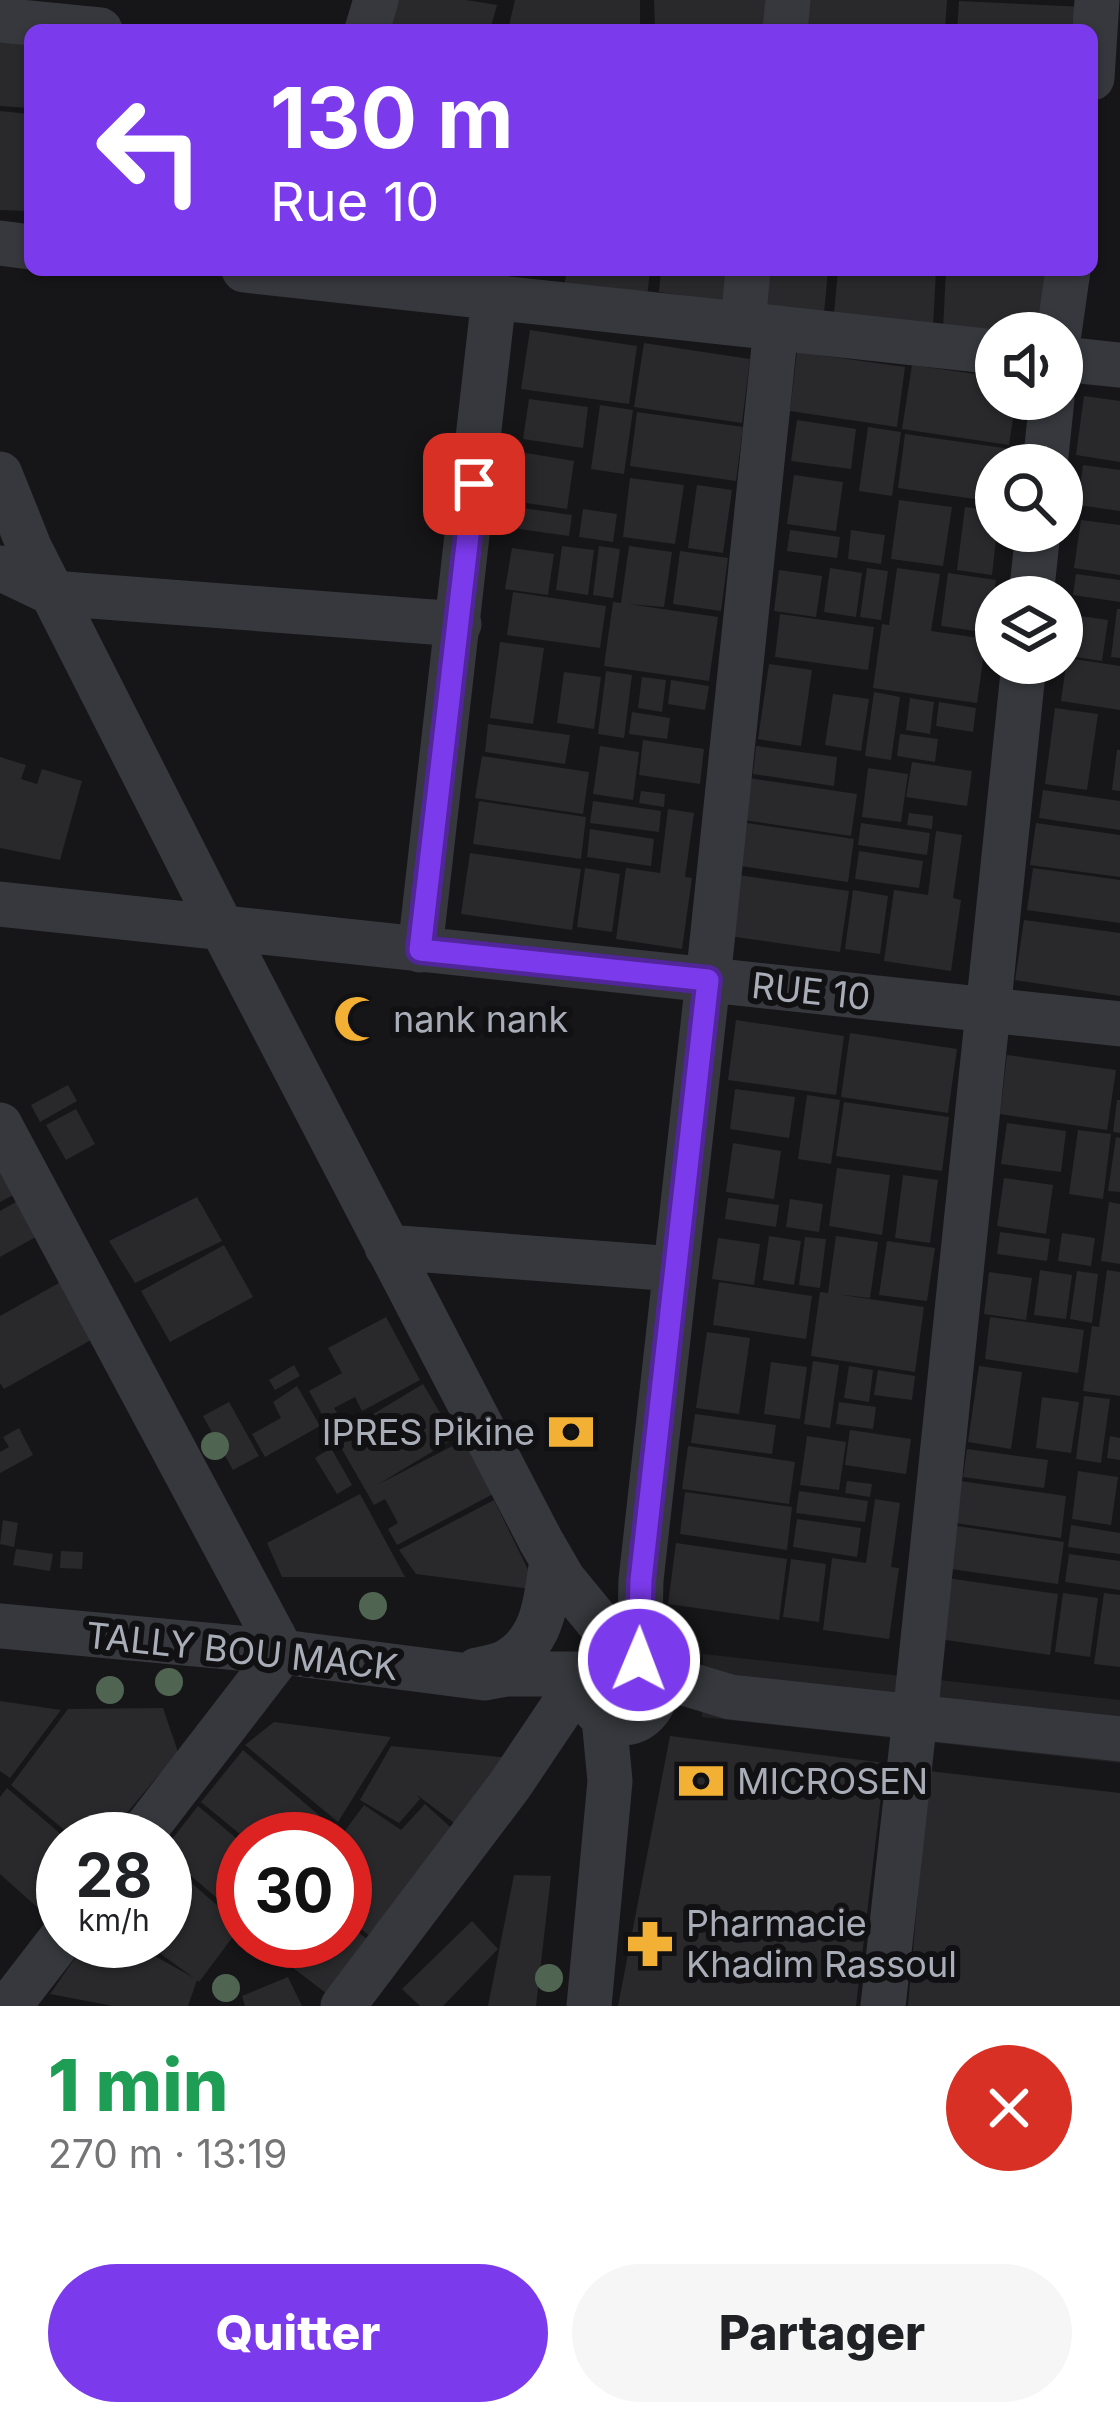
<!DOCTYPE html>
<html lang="fr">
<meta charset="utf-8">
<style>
:root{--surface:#fff;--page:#f6f6f6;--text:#202124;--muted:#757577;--accent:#7c3aed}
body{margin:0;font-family:Inter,sans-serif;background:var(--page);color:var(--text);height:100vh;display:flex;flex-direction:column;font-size:45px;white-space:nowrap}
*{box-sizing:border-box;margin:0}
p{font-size:39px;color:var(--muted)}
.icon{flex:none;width:66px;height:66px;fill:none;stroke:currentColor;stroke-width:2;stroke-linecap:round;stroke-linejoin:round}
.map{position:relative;height:2006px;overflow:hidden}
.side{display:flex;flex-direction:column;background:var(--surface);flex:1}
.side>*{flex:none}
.top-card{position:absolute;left:24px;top:24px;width:1074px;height:252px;border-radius:18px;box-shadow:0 3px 9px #0004;background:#7c3aed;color:#fff;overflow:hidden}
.tools{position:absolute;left:975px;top:312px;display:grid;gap:24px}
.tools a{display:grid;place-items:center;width:108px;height:108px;border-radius:50%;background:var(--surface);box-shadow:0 3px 9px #0004;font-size:60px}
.speed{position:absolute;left:36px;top:1812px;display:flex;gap:24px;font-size:60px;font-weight:700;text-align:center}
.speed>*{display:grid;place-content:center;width:156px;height:156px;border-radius:50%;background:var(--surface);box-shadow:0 3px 9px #0004;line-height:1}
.speed small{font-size:30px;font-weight:400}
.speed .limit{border:18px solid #d22;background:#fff;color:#111}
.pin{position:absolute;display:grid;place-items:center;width:102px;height:102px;color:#fff;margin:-51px;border-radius:24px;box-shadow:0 6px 18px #0006}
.me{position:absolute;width:132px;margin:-66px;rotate:1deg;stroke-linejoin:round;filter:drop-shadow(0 0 9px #0008)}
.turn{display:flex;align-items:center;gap:42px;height:252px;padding:0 48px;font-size:54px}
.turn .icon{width:156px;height:156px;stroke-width:2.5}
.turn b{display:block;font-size:84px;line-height:102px}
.round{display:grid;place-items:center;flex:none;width:126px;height:126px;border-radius:63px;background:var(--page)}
.overview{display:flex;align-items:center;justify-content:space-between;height:204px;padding:0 48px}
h1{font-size:72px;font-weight:800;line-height:90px;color:#1e9e55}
.cta{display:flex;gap:24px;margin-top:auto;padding:24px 48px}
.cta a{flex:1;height:138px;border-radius:72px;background:var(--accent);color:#fff;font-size:48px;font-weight:800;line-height:138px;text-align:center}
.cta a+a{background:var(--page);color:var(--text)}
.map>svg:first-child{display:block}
</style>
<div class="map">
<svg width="1120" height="2006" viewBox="0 0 1120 2006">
<rect width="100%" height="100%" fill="#161618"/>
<!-- built -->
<path fill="#222225" d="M703 1654 1120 1700V1763L702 1717Z"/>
<!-- building -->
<path fill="#29292c" d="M379 0H466L497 5 490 30H372Z
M515 0H640V30H508Z
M654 0H774L772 30H655Z
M801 0H947L945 30H797Z
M959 1 1086 7 1084 30H957Z
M0 26 30 29V108L0 106Z
M0 111 30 114V211L0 210Z
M567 270H650L647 298 564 287Z
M661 270H733L729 302 659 292Z
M758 270H828L824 313 754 303Z
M838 270H936L933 327 834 314Z
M946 270H1051L1042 333 943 329Z
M530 330 637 346 629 404 521 389Z
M644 343 750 359 742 423 634 407Z
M797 352 905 367 897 427 790 411Z
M912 365 996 377V399H1016L1009 445 902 429Z
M1084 396 1120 401V462L1076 455Z
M529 399 588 407 583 448 523 439Z
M600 405 633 410 624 474 591 469Z
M637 412 743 427 736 481 630 466Z
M797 420 856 429 851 469 791 461Z
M868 427 901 432 892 496 859 491Z
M905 434 1011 449 1009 465H996V502L898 488Z
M526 453 574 461 567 509 519 502Z
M1083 465 1120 470V511L1078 505Z
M794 475 843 482 836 531 787 524Z
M630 478 684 485 675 544 623 537Z
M697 485 732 490 723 553 688 548Z
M899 500 952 507 943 566 891 559Z
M965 507 996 511 997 531 992 575 957 570Z
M522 508 572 515 569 536 519 529Z
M583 509 617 514 613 542 579 537Z
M1081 520 1120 525V575L1074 568Z
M790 530 840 537 837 558 787 551Z
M851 530 885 535 881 564 848 559Z
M562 546 594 550 588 595 556 590Z
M599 546 620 549 613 598 593 595Z
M629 546 672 552 664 607 628 604 718 617 709 681 604 666 613 602 621 603Z
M512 548 554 554 548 595 505 589Z
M680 551 728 558 721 611 673 604Z
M830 568 862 573 856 617 824 612Z
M867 568 888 571 881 620 860 617Z
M897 568 940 574 931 631 986 639 977 703 873 688 882 624 889 625Z
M779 570 822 576 816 617 774 611Z
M948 573 996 580 989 633 941 626Z
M1076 574 1120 580V602L1073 595Z
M513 592 606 606 600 648 507 635Z
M1117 609H1120V658L1111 657Z
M780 614 874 627 868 670 775 657Z
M1066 614 1108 620 1102 661 1062 655Z
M500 642 544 648 533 724 490 718Z
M1067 658 1120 666V710L1061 701Z
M769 664 812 670 801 746 758 739Z
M606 671 632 675 624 738 598 734Z
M564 672 601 677 594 729 557 723Z
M642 677 666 680 662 712 638 708Z
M671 680 709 686 705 710 668 704Z
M874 692 900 697 891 760 865 756Z
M833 694 869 699 861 751 825 745Z
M910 698 934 702 930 734 906 730Z
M939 702 976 708 973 732 936 726Z
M1055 708 1098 714 1087 790 1045 784Z
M632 712 670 718 667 739 629 734Z
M488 724 570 735 565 764 485 752Z
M900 734 938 739 935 762 897 756Z
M643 740 704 749 700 784 639 775Z
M600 746 639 752 633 800 593 794Z
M756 746 837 757 834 786 753 774Z
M1117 750H1120V791L1112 790Z
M482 756 589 772 583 814 475 798Z
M0 757 26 765 21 779 37 784 42 769 82 781 60 860 0 848Z
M912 762 972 771 967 806 906 797Z
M868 768 908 774 901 822 862 817Z
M749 778 857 794 851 836 744 820Z
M1043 790 1120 801V830L1039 818Z
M641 791 665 794 664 807 639 803Z
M479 801 586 817 581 859 473 844Z
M593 801 661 811 659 832 590 823Z
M668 809 694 813 685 877 692 878 682 949 616 939 626 868 660 873Z
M909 813 933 816 932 829 907 825Z
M747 823 854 839 848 882 741 866Z
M861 823 930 833 927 855 858 845Z
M1036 823 1120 835V877L1030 865Z
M590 829 654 839 651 866 587 857Z
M936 831 962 835 953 898 961 900 951 971 884 961 894 890 928 895Z
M859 851 923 861 919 888 855 879Z
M470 853 581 869 572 930 461 914Z
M585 868 620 874 612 932 577 927Z
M1033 868 1120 880V923L1027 910Z
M738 875 849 891 840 952 729 936Z
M853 890 888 896 880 954 845 949Z
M1024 920 1120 933V996L1015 980Z
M736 1020 844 1036 836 1095 728 1080Z
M850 1033 957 1049 948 1113 841 1097Z
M1007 1055 1116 1070 1107 1130 1000 1114Z
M68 1085 77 1101 40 1122 31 1105Z
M735 1089 795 1097 789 1138 730 1129Z
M807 1095 840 1100 831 1164 798 1159Z
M1117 1100H1120V1133L1113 1132Z
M844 1102 949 1117 942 1171 836 1156Z
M76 1109 95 1144 66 1160 46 1125Z
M1007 1123 1066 1131 1061 1172 1001 1164Z
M1078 1130 1111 1134 1103 1199 1069 1194Z
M1116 1137 1120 1138V1192L1108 1191Z
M733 1143 781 1151 774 1199 726 1192Z
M0 1163 17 1193 0 1202Z
M837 1168 890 1175 882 1235 829 1226Z
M903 1175 938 1180 930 1243 895 1238Z
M1004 1178 1053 1185 1046 1234 997 1226Z
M197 1197 222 1241 135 1283 109 1241Z
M728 1198 779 1205 776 1227 725 1219Z
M21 1199 41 1234 0 1257V1211Z
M790 1199 823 1204 819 1232 786 1227Z
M1109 1202 1120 1204V1264L1101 1261Z
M1000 1232 1050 1239 1047 1261 997 1254Z
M1062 1233 1095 1238 1091 1266 1058 1261Z
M769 1236 801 1241 794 1285 763 1280Z
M836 1236 878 1242 870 1298 835 1294 924 1307 915 1372 811 1356 820 1292 828 1293Z
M805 1237 826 1239 820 1288 799 1285Z
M718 1238 760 1244 754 1285 712 1279Z
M887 1241 935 1248 927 1301 879 1295Z
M224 1245 253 1297 170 1342 141 1291Z
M1040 1270 1072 1275 1066 1319 1034 1315Z
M1107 1270 1120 1272V1396L1083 1391 1092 1326 1099 1327Z
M1077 1271 1098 1274 1092 1323 1070 1319Z
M989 1272 1032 1278 1026 1320 984 1314Z
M66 1279 98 1336 4 1389 0 1383V1316Z
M719 1282 812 1296 806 1339 713 1325Z
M386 1317 420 1380 362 1411 355 1397 334 1408 341 1420 329 1427 309 1391 342 1373 328 1348Z
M990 1317 1084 1330 1078 1373 985 1359Z
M707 1332 750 1338 739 1414 696 1408Z
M813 1361 839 1365 830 1428 804 1424Z
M771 1362 807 1367 800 1419 764 1414Z
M294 1365 300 1376 275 1390 269 1380Z
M849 1366 873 1370 869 1402 844 1398Z
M979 1366 1022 1372 1011 1449 968 1442Z
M878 1370 915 1376 912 1400 874 1395Z
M423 1384 455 1438 377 1485 466 1439 495 1493 397 1545 388 1529 398 1523 385 1499 374 1505 335 1437Z
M297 1386 320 1426 265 1457 252 1434 281 1418 273 1402Z
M1084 1396 1110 1399 1101 1463 1076 1459Z
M1042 1397 1079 1402 1071 1453 1036 1448Z
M229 1402 259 1456 233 1470 203 1416Z
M839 1402 876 1407 873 1429 836 1424Z
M695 1414 776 1425 772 1454 691 1443Z
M19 1428 33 1455 0 1473V1452L9 1447 3 1437Z
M850 1430 911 1439 906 1474 845 1465Z
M807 1436 846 1442 839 1490 800 1485Z
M1110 1436 1120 1438V1460L1107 1458Z
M688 1446 795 1462 789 1504 682 1489Z
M331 1448 352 1485 337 1494 315 1458Z
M967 1449 1048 1460 1044 1488 963 1477Z
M1078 1471 1118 1477 1111 1525 1072 1519Z
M847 1481 872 1484 870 1497 845 1493Z
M960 1481 1066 1496 1061 1538 954 1523Z
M799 1491 868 1501 865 1522 796 1513Z
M685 1492 792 1507 787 1550 680 1534Z
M360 1494 405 1577H282L267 1543Z
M875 1499 900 1503 891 1567 899 1568 889 1639 823 1630 832 1558 866 1563Z
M494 1500 538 1590 416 1574 399 1550Z
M797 1519 861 1528 857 1557 793 1547Z
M3 1520 18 1523 14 1547 0 1544Z
M1071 1525 1120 1533V1554L1068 1547Z
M957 1526 1064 1542 1058 1584 951 1569Z
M676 1543 787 1559 779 1620 668 1604Z
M16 1549 53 1554 50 1571 13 1565Z
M61 1551 83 1552 82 1569 60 1568Z
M1069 1554 1120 1561V1590L1065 1582Z
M791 1559 826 1564 819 1622 783 1617Z
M947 1578 1058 1594 1050 1655 939 1639Z
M1063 1593 1098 1598 1090 1657 1055 1652Z
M1104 1593 1120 1595V1667L1094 1664Z
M0 1701 61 1710 10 1778 0 1771Z
M163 1708 178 1752 105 1839H75L11 1785 68 1709Z
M274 1722 391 1737 338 1822 245 1745Z
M670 1736 885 1763 856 2006H618Z
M391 1746 510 1758 465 1831 417 1795 420 1799 399 1823 360 1800Z
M243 1750 328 1823 314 1839H246L201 1802Z
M929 1771 1120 1793V2006H908Z
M7 1788 63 1836V1896L47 1916 0 1874V1797Z
M425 1804 459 1835 374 1939 345 1917V1839H320L332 1824 344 1832 364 1805 401 1830Z
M198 1806 243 1844V1920L165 1854V1848Z
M165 1860 241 1926 199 1982 197 1980 188 2006H113L50 1994 87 1941H128L194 1978 143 1941H165Z
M514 1875 551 1876 536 2006H488Z
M472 1921 498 1949 443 2006H420L402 1989Z
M345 1923 374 1944 331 1997 258 1941H345Z
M288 1977 302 2006H245L242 1996Z"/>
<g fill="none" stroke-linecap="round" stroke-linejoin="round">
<!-- minor -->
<path stroke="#37383d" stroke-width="45" d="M0 20 100 30
M367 30 376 0
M785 30 788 0
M1092 78 1097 0
M0 243 30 247
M244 270 996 352
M743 324 748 270
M1059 333 1068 270
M1062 359 1120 365
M1045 465 1052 399
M0 474 30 549 222 928 541 1541 563 1579 626 1656
M0 568 52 593 459 624
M1031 597 1038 531
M0 904 1120 1024
M420 950 494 297
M0 1125 282 1652 138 1839
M387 1247 675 1269
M0 1626 282 1652 484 1678 506 1674H592
M589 1690a33 33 0 1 1 66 0a33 33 0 1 1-66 0Z
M639 1660 641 1580 708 980 776 328
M477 1670C486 1668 498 1666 506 1662 545 1641 546 1598 552 1560
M651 1673 730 1697 1120 1739
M9 2006 63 1936
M343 2006 510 1785 563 1706
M589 2006 610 1781 604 1718
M883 2006 915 1717 1024 663"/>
</g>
<!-- trees -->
<g fill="#506452">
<circle cx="215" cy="1446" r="14"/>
<circle cx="373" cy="1606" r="14"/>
<circle cx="169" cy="1682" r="14"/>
<circle cx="110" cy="1690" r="14"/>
<circle cx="549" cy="1978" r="14"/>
<circle cx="226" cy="1988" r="14"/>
</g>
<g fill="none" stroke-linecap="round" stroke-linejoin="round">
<defs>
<path id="route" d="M474 484 420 950 708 980 641 1580 639 1660"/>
</defs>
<!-- route casing -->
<use href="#route" stroke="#51269a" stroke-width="30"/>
<!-- route -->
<use href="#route" stroke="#7c3aed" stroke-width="21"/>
</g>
<!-- icons -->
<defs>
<symbol id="mosque-bare" viewBox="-9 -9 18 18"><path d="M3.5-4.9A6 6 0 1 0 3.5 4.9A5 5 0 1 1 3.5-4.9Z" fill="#f2b134" stroke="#111113" stroke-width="2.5" paint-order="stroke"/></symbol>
<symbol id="bank-bare" viewBox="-9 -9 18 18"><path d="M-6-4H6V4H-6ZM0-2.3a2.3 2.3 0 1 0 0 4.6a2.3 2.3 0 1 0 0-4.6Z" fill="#f2b134" stroke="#111113" stroke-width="2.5" paint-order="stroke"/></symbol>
<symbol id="pharmacy-bare" viewBox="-9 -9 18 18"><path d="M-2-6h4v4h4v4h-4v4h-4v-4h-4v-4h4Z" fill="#f2b134" stroke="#111113" stroke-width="2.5" paint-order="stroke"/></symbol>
</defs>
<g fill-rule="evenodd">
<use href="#mosque-bare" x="324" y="986" width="66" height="66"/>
<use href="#bank-bare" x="538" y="1399" width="66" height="66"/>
<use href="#bank-bare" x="668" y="1748" width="66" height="66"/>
<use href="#pharmacy-bare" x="617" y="1911" width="66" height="66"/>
</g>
<g text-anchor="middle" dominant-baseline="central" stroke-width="12" stroke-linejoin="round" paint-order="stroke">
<!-- street labels -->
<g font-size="36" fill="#a8adb8" stroke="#111113">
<text transform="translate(811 991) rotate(6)">RUE 10</text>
<text transform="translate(242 1651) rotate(6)">TALLY BOU MACK</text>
</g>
<!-- poi labels -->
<g font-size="36" fill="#a8adb8" stroke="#111113" text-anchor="start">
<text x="393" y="1019">nank nank</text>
<text x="535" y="1432" text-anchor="end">IPRES Pikine</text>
<text x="737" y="1781">MICROSEN</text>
<text x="686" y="1923">Pharmacie<tspan x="686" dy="41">Khadim Rassoul</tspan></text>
</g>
</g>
</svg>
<div class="tools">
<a><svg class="icon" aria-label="sound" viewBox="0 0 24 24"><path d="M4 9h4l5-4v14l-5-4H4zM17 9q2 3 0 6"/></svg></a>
<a><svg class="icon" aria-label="search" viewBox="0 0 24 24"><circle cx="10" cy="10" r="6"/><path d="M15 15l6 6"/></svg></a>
<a><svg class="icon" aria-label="layers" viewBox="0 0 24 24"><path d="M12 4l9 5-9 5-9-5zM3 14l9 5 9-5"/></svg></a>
</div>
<div class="speed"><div>28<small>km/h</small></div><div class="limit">30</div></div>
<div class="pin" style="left:474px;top:484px;background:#d93025"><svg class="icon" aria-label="arrive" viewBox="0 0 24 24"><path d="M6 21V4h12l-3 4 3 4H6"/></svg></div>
<svg class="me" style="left:639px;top:1660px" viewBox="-20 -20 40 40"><circle r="17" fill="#7c3aed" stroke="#fff" stroke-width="3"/><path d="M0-11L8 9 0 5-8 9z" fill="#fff"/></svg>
<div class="top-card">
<div class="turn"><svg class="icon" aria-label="left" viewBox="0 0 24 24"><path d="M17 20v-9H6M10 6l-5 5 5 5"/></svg><div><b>130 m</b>Rue 10</div></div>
</div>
</div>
<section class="side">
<div class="overview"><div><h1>1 min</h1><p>270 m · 13:19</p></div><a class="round" style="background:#d93025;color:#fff"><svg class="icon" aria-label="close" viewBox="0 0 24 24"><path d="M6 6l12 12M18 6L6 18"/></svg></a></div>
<div class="cta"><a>Quitter</a><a>Partager</a></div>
</section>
